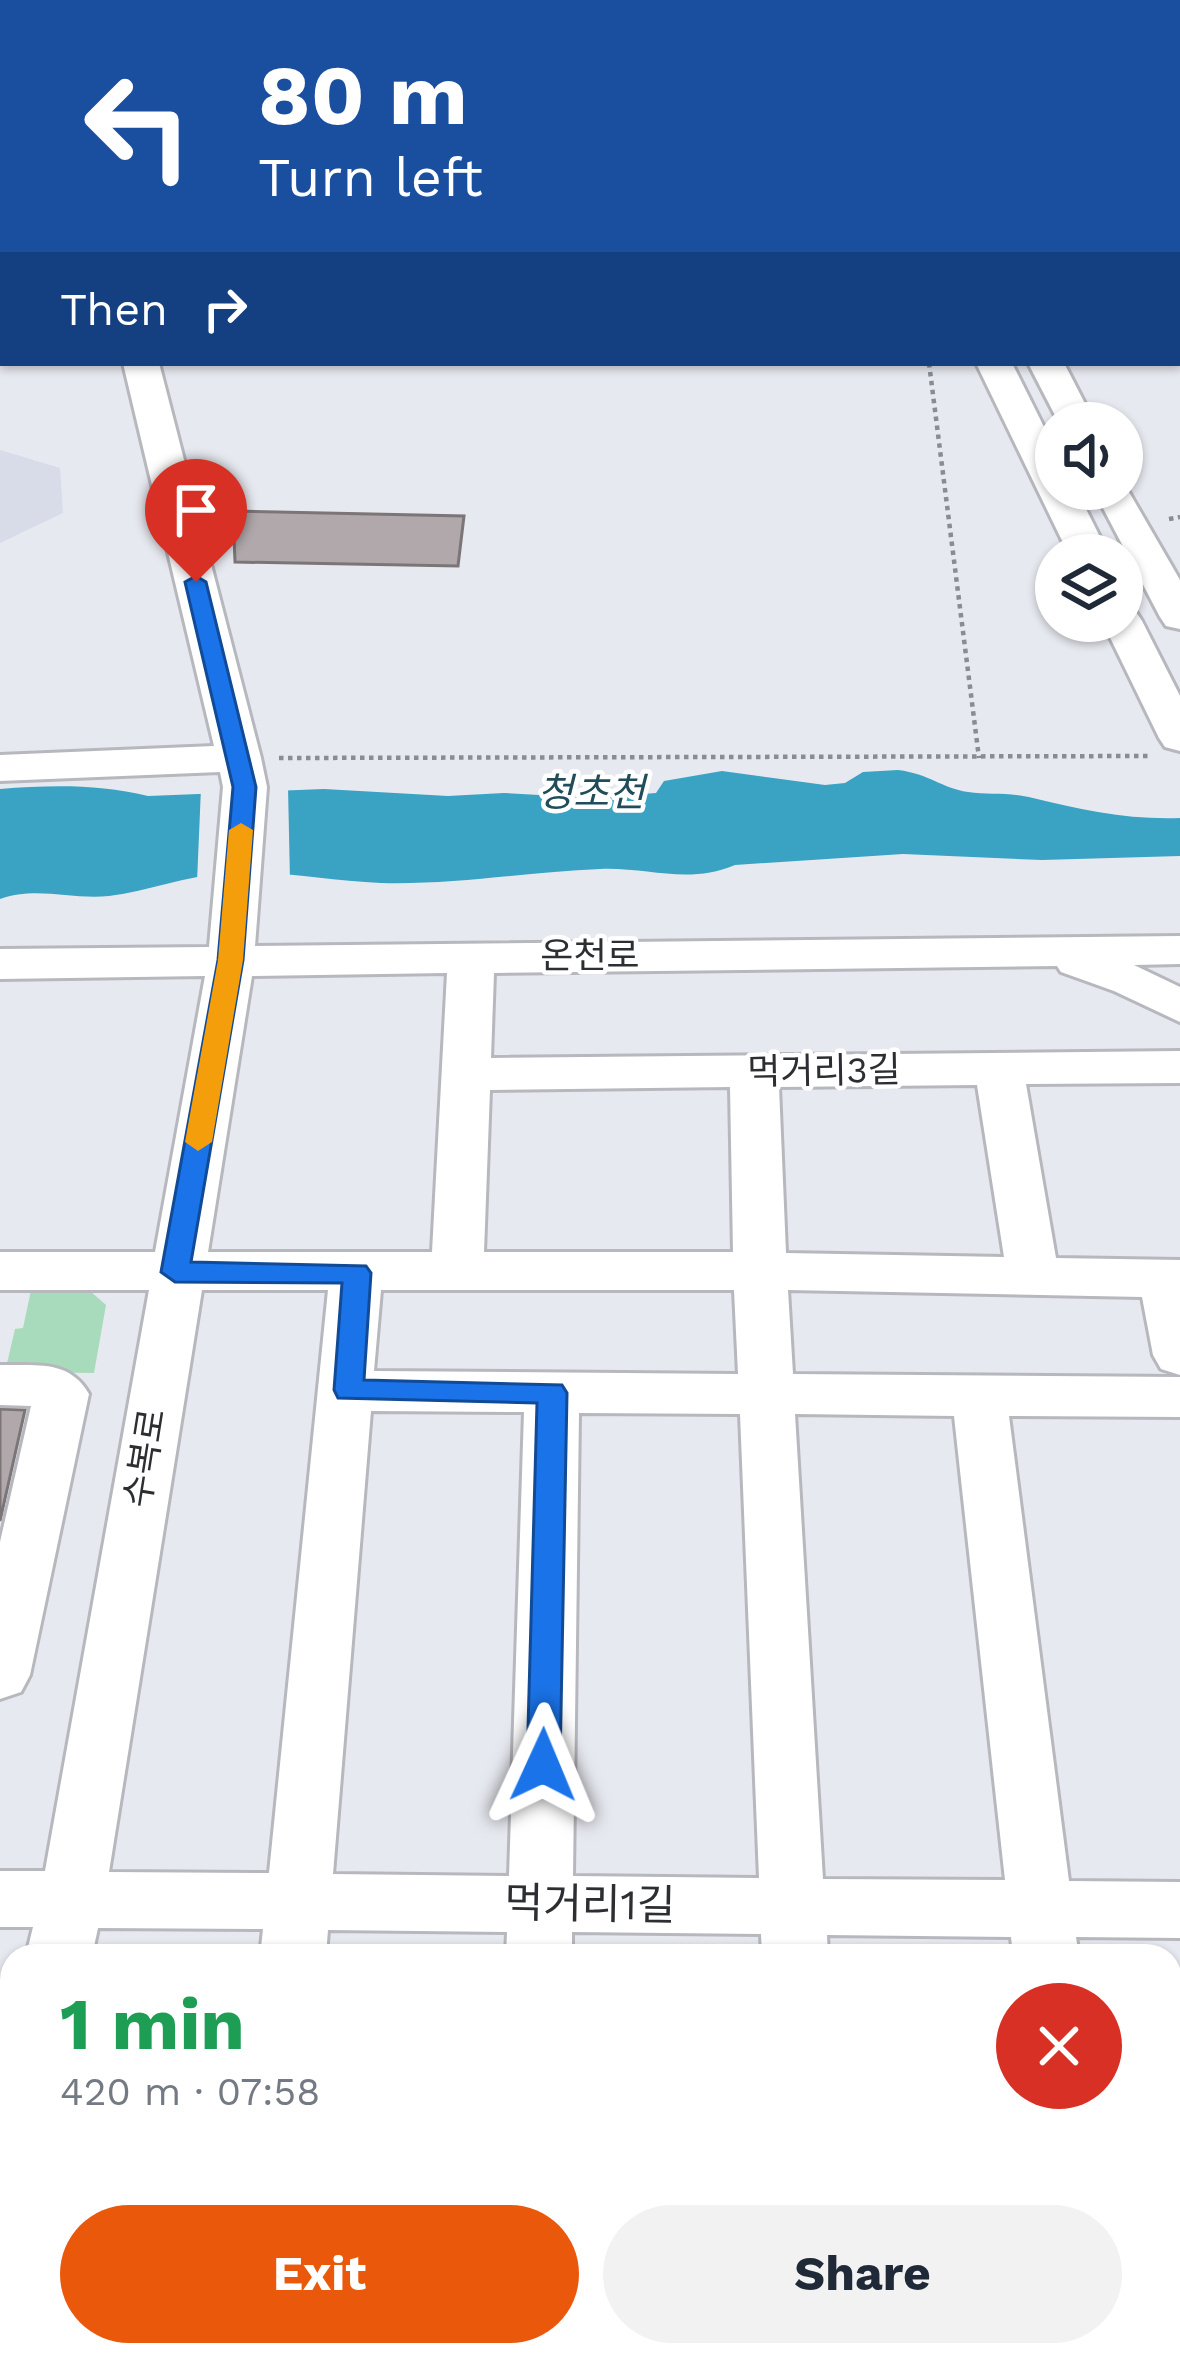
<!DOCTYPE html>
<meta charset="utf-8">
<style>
:root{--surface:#fff;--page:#f2f2f3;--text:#1f2937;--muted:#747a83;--accent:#ea580c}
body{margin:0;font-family:"Work Sans","Noto Sans KR",sans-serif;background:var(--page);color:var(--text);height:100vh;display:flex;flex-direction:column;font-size:45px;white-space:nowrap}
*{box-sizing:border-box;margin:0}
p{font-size:39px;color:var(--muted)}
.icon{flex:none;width:66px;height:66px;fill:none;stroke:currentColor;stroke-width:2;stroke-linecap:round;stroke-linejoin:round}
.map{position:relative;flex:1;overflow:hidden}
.drawer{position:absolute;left:0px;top:1944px;width:1182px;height:423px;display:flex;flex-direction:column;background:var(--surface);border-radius:36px 36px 0 0;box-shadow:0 3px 9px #0004}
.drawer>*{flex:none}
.hud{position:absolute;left:0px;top:0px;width:1182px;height:366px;box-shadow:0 3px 9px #0004;background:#1a4fa0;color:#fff;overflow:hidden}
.buttons{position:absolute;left:1035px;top:402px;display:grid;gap:24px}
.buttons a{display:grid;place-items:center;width:108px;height:108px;border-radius:50%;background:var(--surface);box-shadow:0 3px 9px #0004;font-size:60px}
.pin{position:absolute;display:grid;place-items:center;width:102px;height:102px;color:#fff;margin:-123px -51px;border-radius:50% 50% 50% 0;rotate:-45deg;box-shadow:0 0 12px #0007}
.pin .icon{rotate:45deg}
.me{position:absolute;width:132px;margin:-66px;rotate:1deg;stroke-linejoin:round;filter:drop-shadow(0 0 9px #0008)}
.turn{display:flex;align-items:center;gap:42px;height:252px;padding:0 60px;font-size:54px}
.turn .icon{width:156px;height:156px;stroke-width:2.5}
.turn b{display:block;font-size:84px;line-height:102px}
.then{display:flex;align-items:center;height:114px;padding:0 60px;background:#0003;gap:24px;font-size:45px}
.round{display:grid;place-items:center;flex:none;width:126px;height:126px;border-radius:63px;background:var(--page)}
.headline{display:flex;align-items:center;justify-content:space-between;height:204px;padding:0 60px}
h1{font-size:72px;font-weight:700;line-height:90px;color:#1e9e55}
.cta{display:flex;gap:24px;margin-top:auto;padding:24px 60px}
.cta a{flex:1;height:138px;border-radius:72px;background:var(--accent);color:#fff;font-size:48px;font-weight:700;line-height:138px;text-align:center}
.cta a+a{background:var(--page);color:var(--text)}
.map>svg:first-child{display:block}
</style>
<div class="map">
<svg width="1180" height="2365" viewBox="0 0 1180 2365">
<rect width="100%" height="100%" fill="#e7e9f0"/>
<!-- built -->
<path fill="#d8dbe8" d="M0 450 60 468 63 513 0 543Z"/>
<!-- green -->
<path fill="#a7dbbc" d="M31 1290 90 1291 106 1305 94 1373 5 1372 15 1329 23 1328Z"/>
<!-- water -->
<path fill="#3aa2c2" d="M898 770C930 774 941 788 968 792 989 795 1011 792 1033 798 1082 810 1129 820 1180 818V856L1042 860 903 854 735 865C688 885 648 867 600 869 527 872 453 885 381 883 329 881 278 870 226 873 185 876 149 891 109 896 72 900 36 886 0 899V789C51 785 99 784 148 796L324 789 448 796 504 793 592 798 656 793 664 781 722 771 825 785 845 783 863 772Z"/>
<!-- pier -->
<path fill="#e7e9f0" d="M288 787 290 881 197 882 201 788Z"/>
<!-- building -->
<path fill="#b0a8ab" stroke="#7c7577" stroke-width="3" d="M233 511 464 516 458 566 235 562Z
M0 1409 25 1410 0 1521Z"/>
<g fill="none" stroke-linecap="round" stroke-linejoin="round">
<defs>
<path id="minor" d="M383 0H478L480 3H385Z
M629 0H659L661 3H631Z
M671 0H701L703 3H673Z
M3 70V90L0 91V71Z
M1179 180H1180V200H1179Z
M0 182 3 183V203L0 202Z
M3 251V271L0 272V252Z
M123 363H159L261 758 267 787 255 946 1180 936V964L1134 965 1180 987V1022L1114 991 1061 972 1057 966 494 973 491 1058 1180 1051V1083L1026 1084 1056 1258 1180 1260V1375L1161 1369 1153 1355 1142 1297 788 1290 793 1374 1180 1377V1417L1009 1416 1069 1881 1180 1882V1938L1076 1937 1079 1956H1013L1011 1937 827 1935 828 1956H762L761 1934 572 1932V1956H506L507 1932 328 1930 326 1956H260L263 1929 98 1928 92 1956H26L33 1927H0V1871H45L149 1290H0V1252H155L205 976 0 979V949L209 947 223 787 220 772 0 781V755L214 746ZM447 973 432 1252H208L252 976ZM977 1085 1004 1257 786 1253 779 1087ZM730 1087 733 1252H484L490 1090ZM202 1290H328L269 1873 109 1872ZM381 1290H734L738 1374 374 1371ZM371 1411 524 1412 509 1876 333 1874ZM579 1413 740 1414 759 1878 573 1876ZM795 1414 954 1416 1005 1880 823 1879Z
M976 363H1012L1056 451V489H1076L1109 555H1069Z
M1028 363H1064L1095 423H1059Z
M1122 480 1180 580V629L1166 626 1160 617 1093 489H1122Z
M1122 609 1136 612 1142 621 1180 696V751L1165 747 1159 738 1102 621H1122Z
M0 1365C36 1366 69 1359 89 1394L30 1675 21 1692 0 1699V1542L31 1406 0 1405Z
M12 2109V2201L0 2206V2113Z
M220 2355H294L293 2365H219Z
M493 2355H567V2365H493Z
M777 2355H851V2365H777Z
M1059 2355H1133L1134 2365H1060Z"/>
</defs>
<!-- minor casing -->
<use href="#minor" stroke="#b7b8be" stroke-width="6"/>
<!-- path -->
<path stroke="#8a8c91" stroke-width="4.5" stroke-dasharray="4.5 4.5" stroke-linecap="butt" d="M929 363 979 758
M1169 519 1180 517
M279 758 1148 756"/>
<!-- minor -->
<use href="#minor" fill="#fff" fill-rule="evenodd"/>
</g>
<!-- route -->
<path fill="#1a73e8" stroke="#114b97" stroke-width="3" d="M196 576 206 582 256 787 243 960 191 1262 366 1266 371 1273 364 1380 562 1385 567 1393 560 1765 555 1774 543 1778 532 1774 527 1765 537 1403 338 1398 334 1390 342 1283 175 1282 161 1272 218 960 233 787 185 582Z"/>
<!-- slow -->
<path fill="#f59e0b" d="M241 823 253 830 243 960 212 1142 198 1151 185 1142 218 960 229 830Z"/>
<g text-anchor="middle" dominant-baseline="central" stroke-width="9" stroke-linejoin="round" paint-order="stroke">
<!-- street labels -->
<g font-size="36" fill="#2d2e31" stroke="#fff">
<text x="590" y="956">온천로</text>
<text transform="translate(824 1071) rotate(-1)">먹거리3길</text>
<text transform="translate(145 1458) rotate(-81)">수복로</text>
</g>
<!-- water labels -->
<g font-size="39" font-style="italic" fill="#214d5b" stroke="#fff">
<text x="591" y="792">청초천</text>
</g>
<!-- near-street labels -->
<g font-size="42" fill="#2d2e31" stroke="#fff">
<text transform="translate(590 1904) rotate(1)">먹거리1길</text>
</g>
</g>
</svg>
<div class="buttons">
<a><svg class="icon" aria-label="sound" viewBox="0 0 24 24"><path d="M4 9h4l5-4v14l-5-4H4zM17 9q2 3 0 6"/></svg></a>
<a><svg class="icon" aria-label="layers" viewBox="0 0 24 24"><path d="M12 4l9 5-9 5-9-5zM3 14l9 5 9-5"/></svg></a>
</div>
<div class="pin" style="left:196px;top:582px;background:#d93025"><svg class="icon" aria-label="arrive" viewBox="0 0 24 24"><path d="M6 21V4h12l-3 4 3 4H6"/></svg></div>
<svg class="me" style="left:543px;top:1765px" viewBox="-20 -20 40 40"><path d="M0-17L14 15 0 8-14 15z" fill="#1a73e8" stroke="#fff" stroke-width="4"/></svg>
<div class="hud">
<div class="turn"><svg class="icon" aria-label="left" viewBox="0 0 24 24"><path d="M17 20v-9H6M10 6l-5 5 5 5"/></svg><div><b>80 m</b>Turn left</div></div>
<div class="then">Then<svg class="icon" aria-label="right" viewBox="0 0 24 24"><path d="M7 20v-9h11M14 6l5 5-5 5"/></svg></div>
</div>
<section class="drawer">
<div class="headline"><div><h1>1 min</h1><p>420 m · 07:58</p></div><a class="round" style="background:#d93025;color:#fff"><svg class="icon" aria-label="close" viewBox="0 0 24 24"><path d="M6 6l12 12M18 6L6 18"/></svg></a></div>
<div class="cta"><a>Exit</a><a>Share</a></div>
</section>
</div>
